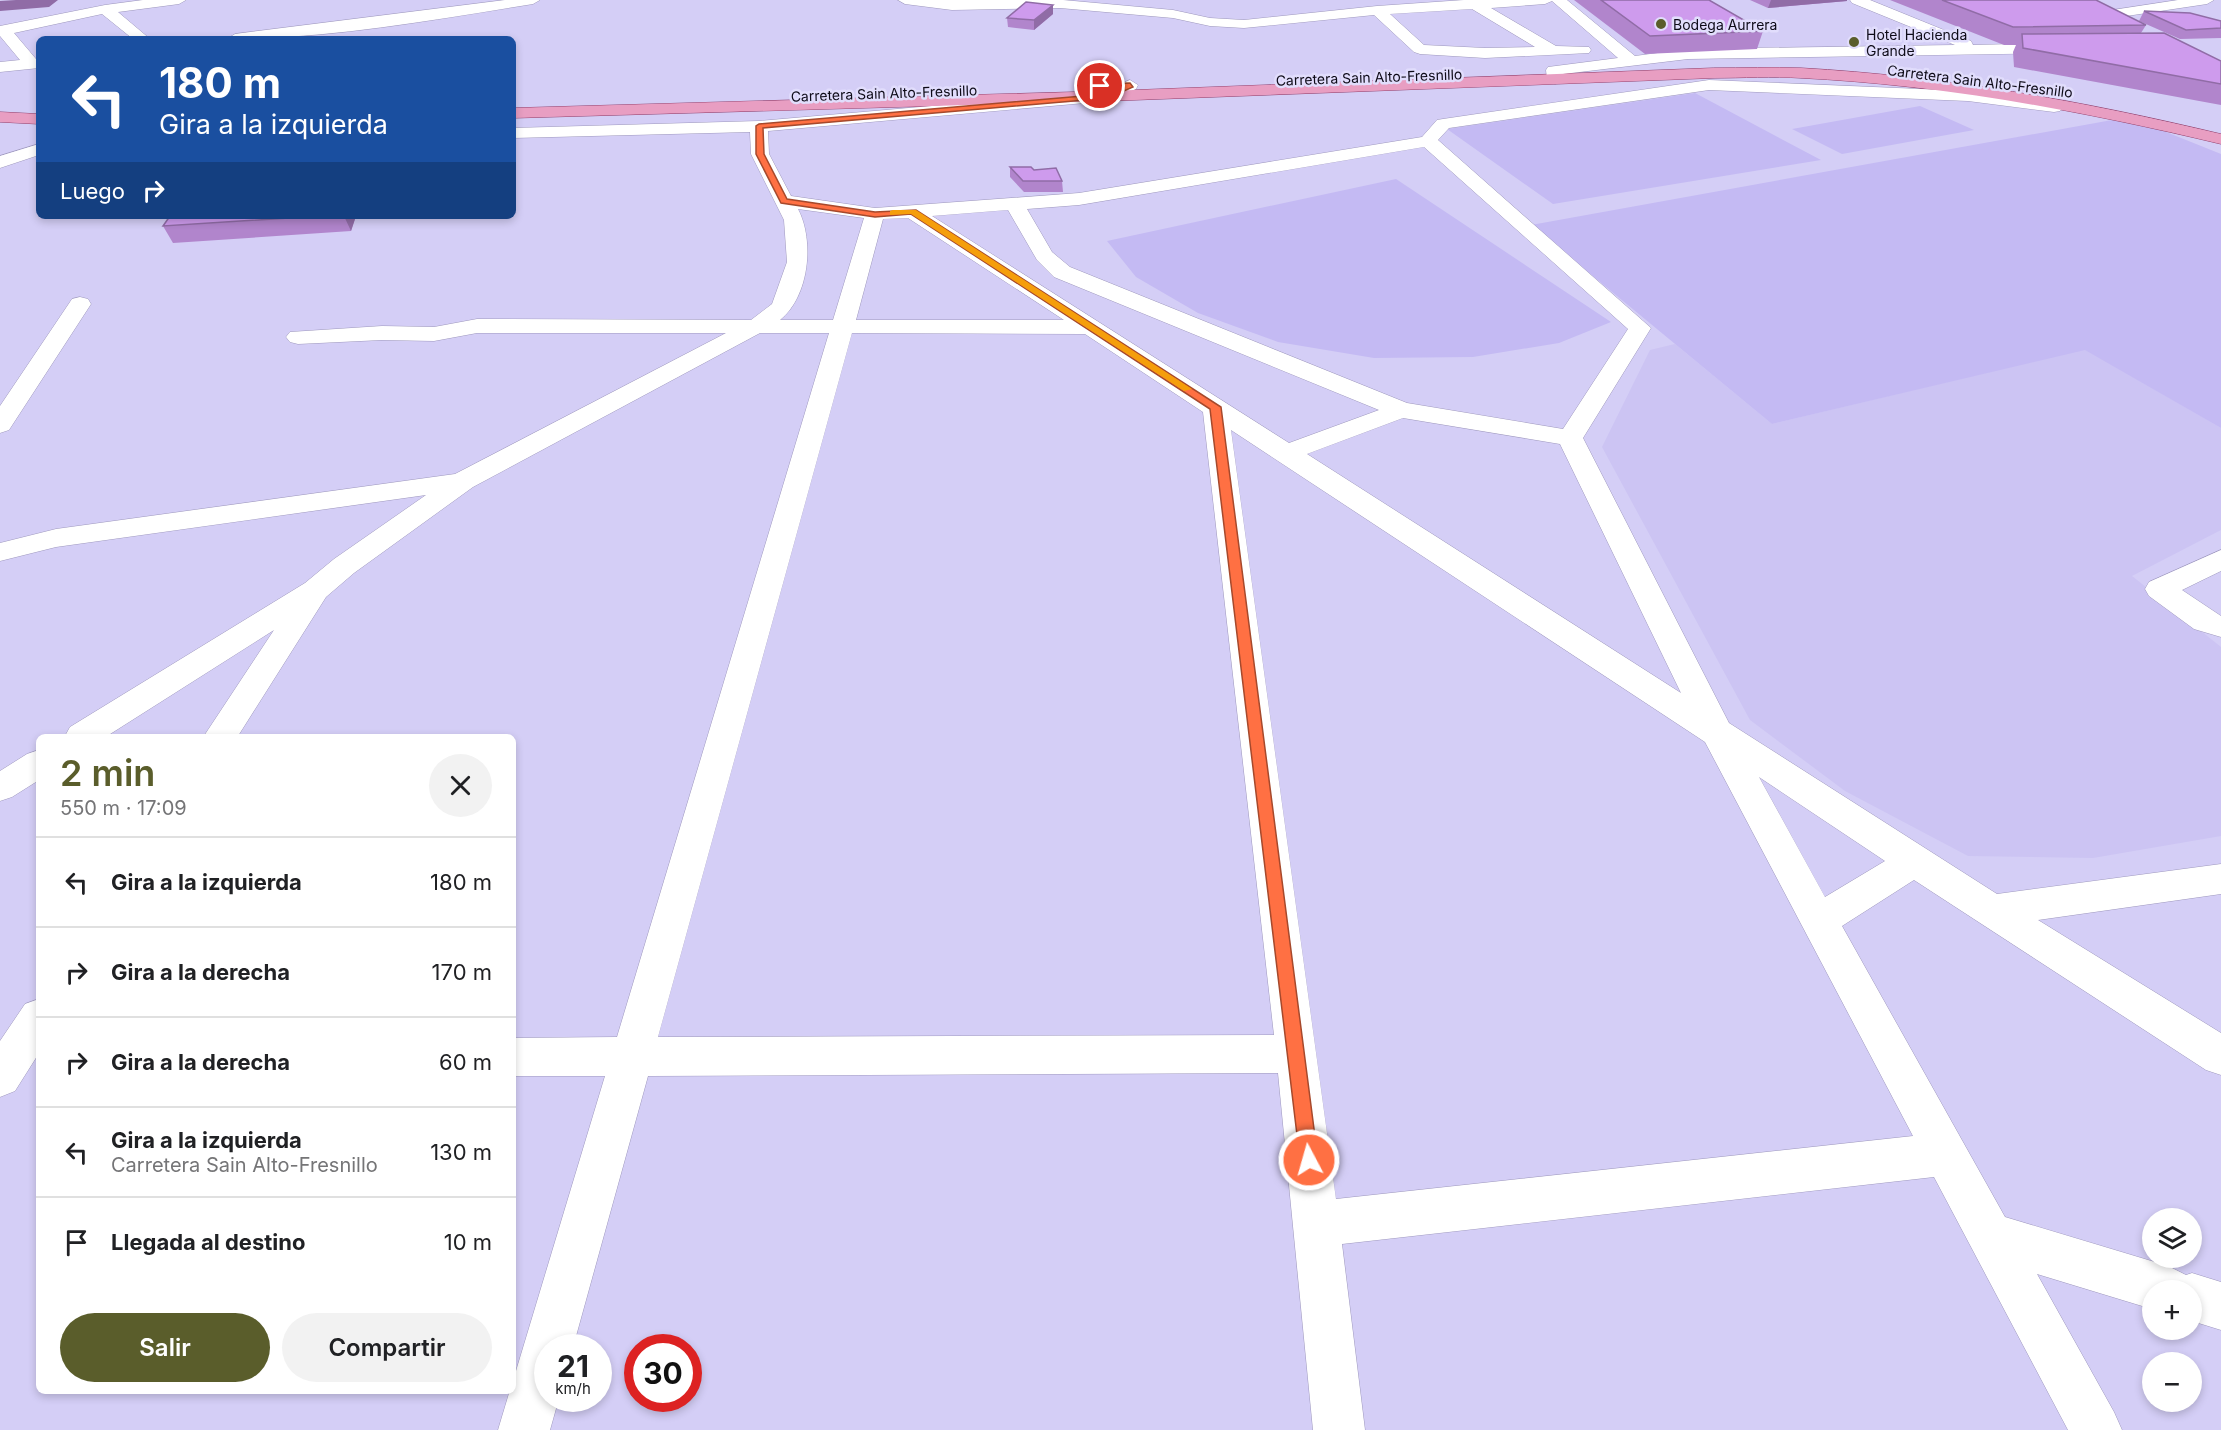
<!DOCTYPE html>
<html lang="es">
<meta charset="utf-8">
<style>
:root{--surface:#fff;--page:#f2f2f2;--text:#202124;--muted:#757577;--line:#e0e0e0;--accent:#5a5d2b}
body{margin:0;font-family:Inter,sans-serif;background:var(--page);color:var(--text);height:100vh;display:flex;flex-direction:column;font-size:22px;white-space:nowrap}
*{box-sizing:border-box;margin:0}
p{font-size:20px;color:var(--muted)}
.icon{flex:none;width:33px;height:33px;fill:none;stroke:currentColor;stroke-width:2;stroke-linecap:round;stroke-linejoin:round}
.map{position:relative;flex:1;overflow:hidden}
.details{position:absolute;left:36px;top:734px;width:480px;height:660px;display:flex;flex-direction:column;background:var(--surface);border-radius:9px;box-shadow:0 3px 9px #0003}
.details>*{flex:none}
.banner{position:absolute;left:36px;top:36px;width:480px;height:183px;border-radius:9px;box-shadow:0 3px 9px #0003;background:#1a4fa0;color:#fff;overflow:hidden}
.tools{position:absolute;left:2142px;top:1208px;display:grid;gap:12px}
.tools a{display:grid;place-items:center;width:60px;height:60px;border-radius:50%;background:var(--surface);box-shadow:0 3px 9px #0003;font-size:30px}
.speed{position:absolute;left:534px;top:1334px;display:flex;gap:12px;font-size:30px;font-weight:700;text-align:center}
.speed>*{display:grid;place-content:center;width:78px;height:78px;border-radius:50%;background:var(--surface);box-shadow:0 3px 9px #0003;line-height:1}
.speed small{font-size:15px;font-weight:400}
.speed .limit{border:9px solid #d22;background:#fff;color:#111}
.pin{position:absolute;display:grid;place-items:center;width:51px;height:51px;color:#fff;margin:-26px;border:3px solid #fff;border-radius:50%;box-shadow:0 2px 6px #0007}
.me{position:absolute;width:66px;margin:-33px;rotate:354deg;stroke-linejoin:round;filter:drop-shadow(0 0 4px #0008)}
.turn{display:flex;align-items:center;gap:21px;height:126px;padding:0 24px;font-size:27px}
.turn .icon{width:78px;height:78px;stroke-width:2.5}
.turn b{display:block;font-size:42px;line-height:51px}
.then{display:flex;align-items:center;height:57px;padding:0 24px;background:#0003;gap:12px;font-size:22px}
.round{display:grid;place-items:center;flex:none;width:63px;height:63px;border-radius:32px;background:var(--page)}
.headline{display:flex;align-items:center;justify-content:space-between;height:102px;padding:0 24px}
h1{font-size:36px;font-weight:600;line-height:45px;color:var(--accent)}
.button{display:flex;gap:12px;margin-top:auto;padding:12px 24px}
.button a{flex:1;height:69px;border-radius:36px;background:var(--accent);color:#fff;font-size:24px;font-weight:600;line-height:69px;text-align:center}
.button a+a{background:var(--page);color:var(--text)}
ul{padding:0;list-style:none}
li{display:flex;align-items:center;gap:18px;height:90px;padding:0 24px;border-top:2px solid var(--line)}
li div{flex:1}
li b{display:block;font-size:22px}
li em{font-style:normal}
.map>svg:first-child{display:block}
</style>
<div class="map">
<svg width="2221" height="1430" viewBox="0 0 2221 1430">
<rect width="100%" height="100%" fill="#d4cef6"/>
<!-- built -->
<path fill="#ccc4f3" d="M1675 344 1772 424 2085 349 2221 428V530L2132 576 2221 647V836L2093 858 1968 856 1845 791 1750 720 1602 447 1650 350Z"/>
<!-- green -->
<path fill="#c4baf3" d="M1695 93 1821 160 1553 204 1447 129Z
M1920 106 1974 130 1842 154 1792 129Z
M2112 120 2161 130 2221 154V428L2085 350 1772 424 1531 225Z
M1396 179 1611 322 1559 343 1473 357 1374 358 1278 342 1198 313 1136 277 1107 241Z"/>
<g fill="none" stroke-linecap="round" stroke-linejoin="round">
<defs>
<path id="minor" d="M143 0H186L179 4 118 12 150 39H133L102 14 14 33 36 59 39 58V68L0 72V62L20 60 0 36V26L105 5Z
M505 0H540L533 4C432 20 329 39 227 39L235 34Z
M898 0H1063L1173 10 1210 18 1244 20 1377 6 1464 0H1567L1635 56 1688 49 1955 45 1852 3 1850 0H1870L1971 41 1973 45 2058 43 2066 48 2058 53 1688 59 1563 74 1561 82 1555 84 1547 79 1546 70 1548 67 1618 58 1552 1 1545 4 1491 8 1556 46 1589 47 1591 50 1589 53 1485 58 1420 54 1414 52 1374 15 1244 28 1210 26 1173 18 1060 8 952 10 905 4ZM1472 9 1535 47 1485 48 1424 45 1390 14Z
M2178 0H2214L2207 4 2093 21 2086 17 2093 13Z
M1130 80 1138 85 1136 89 1108 101 768 131 769 154 791 196 875 208 1079 193 1422 137 1437 120 1443 119 1709 80 1968 91 2060 103 2063 107 2060 111 2054 112 1968 101 1709 90 1449 128 1438 140 1651 328 1583 438 1729 723 1997 894 2221 864V894L2038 920 2221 1033V1075L2206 1070 1914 880 1842 926 2005 1217 2168 1266 2186 1275 2192 1273 2221 1282V1330L2192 1321V1290H2152V1309L2037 1274 2114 1412 2122 1430H2068L1934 1177 1342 1244 1365 1430H1313L1278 1073 648 1076 573 1347H548V1398H559L550 1430H498L510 1390H513V1381L605 1076H513V1038L617 1037 829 333H760L473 487 354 573 326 597 238 736H204L274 630 107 736H65L70 727 305 583 334 559 426 495 56 547 0 561V543L56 529 455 474 726 333H477L434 341 382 340 298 344 290 342 286 337 290 332 382 326 434 327 477 319 751 320 772 304 787 262 784 220 751 154 750 132 513 138V128L759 121 1104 91ZM1424 147 1628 329 1563 429 1407 403 1070 267 1052 252 1027 209 1079 205ZM798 209 864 218 833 320H780C809 297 815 241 798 209ZM1008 210 1037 260 1054 277 1379 410 1289 443 932 216ZM908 218 1064 320H856L883 219ZM852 333 1085 334 1203 412 1274 1035 658 1037ZM1403 418 1560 444 1681 693 1307 454ZM1231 430 1705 742 1913 1136 1336 1199ZM1759 777 1885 861 1825 897Z
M39 144V155L0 168V156Z
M80 297 88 299 91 304 9 430 0 433V406L72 299Z
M2221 550V571L2182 590 2221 616V637L2194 629 2149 596 2145 589 2149 582Z
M39 750V780L12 797 0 801V771L27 754Z
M39 999V1053L15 1091 0 1097V1041L25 1004Z"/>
<path id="major" d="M1714 68C1743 68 1772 67 1801 68 1943 76 2083 101 2221 134V144C2083 111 1943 85 1801 78 1772 76 1743 78 1714 78L1108 101 513 118V108L1108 91Z
M0 112 39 114V124L0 122Z"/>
</defs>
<!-- minor casing -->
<use href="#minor" stroke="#9e98bd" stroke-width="1"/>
<!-- major casing -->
<use href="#major" stroke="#92406c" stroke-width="1"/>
<!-- minor -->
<use href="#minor" fill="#fff" fill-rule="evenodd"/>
<!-- major -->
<use href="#major" fill="#e89ec2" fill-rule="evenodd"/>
</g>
<!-- wall -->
<path fill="#b185cc" d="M1574 0H1709L1763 31 1757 49 1645 54Z
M1750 0H1847V1L1768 8Z
M1890 0H2096L2146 25 2141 33 2221 61V105L2014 67 2013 52 2016 45H2004Z
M1053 5V14L1034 30 1008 27 1007 18Z
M2144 11 2221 21V38L2180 39 2139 21Z
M1010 167 1034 170 1062 181 1063 192H1024L1010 177Z
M170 216H356L351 231 173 243 163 226Z"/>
<!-- shaded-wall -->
<path fill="#906ca6" d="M16 0H58L49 7 0 11V1Z
M1771 0H1847V1L1768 8Z
M1053 5V14L1034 30V20Z
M344 216H356L351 231Z"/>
<!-- building -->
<path fill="#ce9bed" stroke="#906ca6" stroke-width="1.5" d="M1601 0H1709L1763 31 1650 36Z
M1942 0H2096L2146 25 2013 27Z
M1026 2 1053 5 1034 20 1007 18Z
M2144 11 2190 13 2221 21V28L2186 30Z
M2164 33 2221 61V84L2023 48 2022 34Z
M1010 167H1031L1034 170 1056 168 1062 181H1023Z
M170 216H320L163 226Z"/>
<!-- route -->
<path fill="#ff7043" stroke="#a6492c" stroke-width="1.5" d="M1130 83 1133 87 1108 98 763 128 764 154 787 199 875 212 916 210 1221 407 1318 1160 1316 1167 1309 1169 1303 1167 1300 1160 1210 409 911 214 875 217 781 203 756 154V126L759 124 1106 94 1120 88H1100L1097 84Z"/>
<!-- slow -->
<path fill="#f59e0b" d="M893 210H916L1192 389 1184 391 911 214 890 215V211Z"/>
<!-- markers -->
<g fill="#5a5d2b" stroke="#e1ddfc" stroke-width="2">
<circle cx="1661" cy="24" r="6"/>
<circle cx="1854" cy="42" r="6"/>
</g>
<g text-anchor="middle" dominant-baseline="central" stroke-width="5" stroke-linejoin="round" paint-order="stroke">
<!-- far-poi labels -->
<g font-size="14" fill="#0e0b18" stroke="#e1ddfc" text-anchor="start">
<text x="1673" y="24">Bodega Aurrera</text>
<text x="1866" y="34">Hotel Hacienda<tspan x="1866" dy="16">Grande</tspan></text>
</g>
<!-- far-street labels -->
<g font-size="14" fill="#0e0b18" stroke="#e1ddfc">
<text transform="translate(1369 77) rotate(-2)">Carretera Sain Alto-Fresnillo</text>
<text transform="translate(1980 81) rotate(7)">Carretera Sain Alto-Fresnillo</text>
<text transform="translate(884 93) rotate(-2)">Carretera Sain Alto-Fresnillo</text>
</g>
</g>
</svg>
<div class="tools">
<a><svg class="icon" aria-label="layers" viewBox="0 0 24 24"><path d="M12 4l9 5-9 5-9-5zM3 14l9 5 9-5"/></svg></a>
<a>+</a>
<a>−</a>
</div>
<div class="speed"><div>21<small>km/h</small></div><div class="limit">30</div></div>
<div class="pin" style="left:1100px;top:86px;background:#d93025"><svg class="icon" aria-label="arrive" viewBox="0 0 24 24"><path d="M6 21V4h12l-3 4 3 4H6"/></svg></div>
<svg class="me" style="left:1309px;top:1160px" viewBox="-20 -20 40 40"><circle r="17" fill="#ff7043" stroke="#fff" stroke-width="3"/><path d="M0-11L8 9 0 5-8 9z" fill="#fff"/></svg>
<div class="banner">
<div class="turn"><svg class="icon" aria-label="left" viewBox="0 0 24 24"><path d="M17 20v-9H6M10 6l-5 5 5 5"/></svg><div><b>180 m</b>Gira a la izquierda</div></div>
<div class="then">Luego<svg class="icon" aria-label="right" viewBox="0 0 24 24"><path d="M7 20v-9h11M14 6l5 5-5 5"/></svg></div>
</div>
<section class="details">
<div class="headline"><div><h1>2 min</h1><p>550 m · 17:09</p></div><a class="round"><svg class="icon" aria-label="close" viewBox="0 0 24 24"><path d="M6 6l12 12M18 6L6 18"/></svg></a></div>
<ul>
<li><svg class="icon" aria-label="left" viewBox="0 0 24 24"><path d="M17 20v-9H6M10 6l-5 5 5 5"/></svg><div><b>Gira a la izquierda</b></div><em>180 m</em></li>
<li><svg class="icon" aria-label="right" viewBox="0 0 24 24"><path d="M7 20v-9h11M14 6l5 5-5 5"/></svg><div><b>Gira a la derecha</b></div><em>170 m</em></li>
<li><svg class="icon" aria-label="right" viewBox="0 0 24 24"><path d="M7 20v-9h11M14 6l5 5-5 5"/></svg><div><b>Gira a la derecha</b></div><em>60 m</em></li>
<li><svg class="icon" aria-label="left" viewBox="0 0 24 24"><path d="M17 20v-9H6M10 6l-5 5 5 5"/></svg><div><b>Gira a la izquierda</b><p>Carretera Sain Alto-Fresnillo</p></div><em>130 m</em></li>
<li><svg class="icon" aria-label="arrive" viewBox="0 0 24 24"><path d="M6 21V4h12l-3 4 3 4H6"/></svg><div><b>Llegada al destino</b></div><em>10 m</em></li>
</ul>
<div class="button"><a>Salir</a><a>Compartir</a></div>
</section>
</div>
